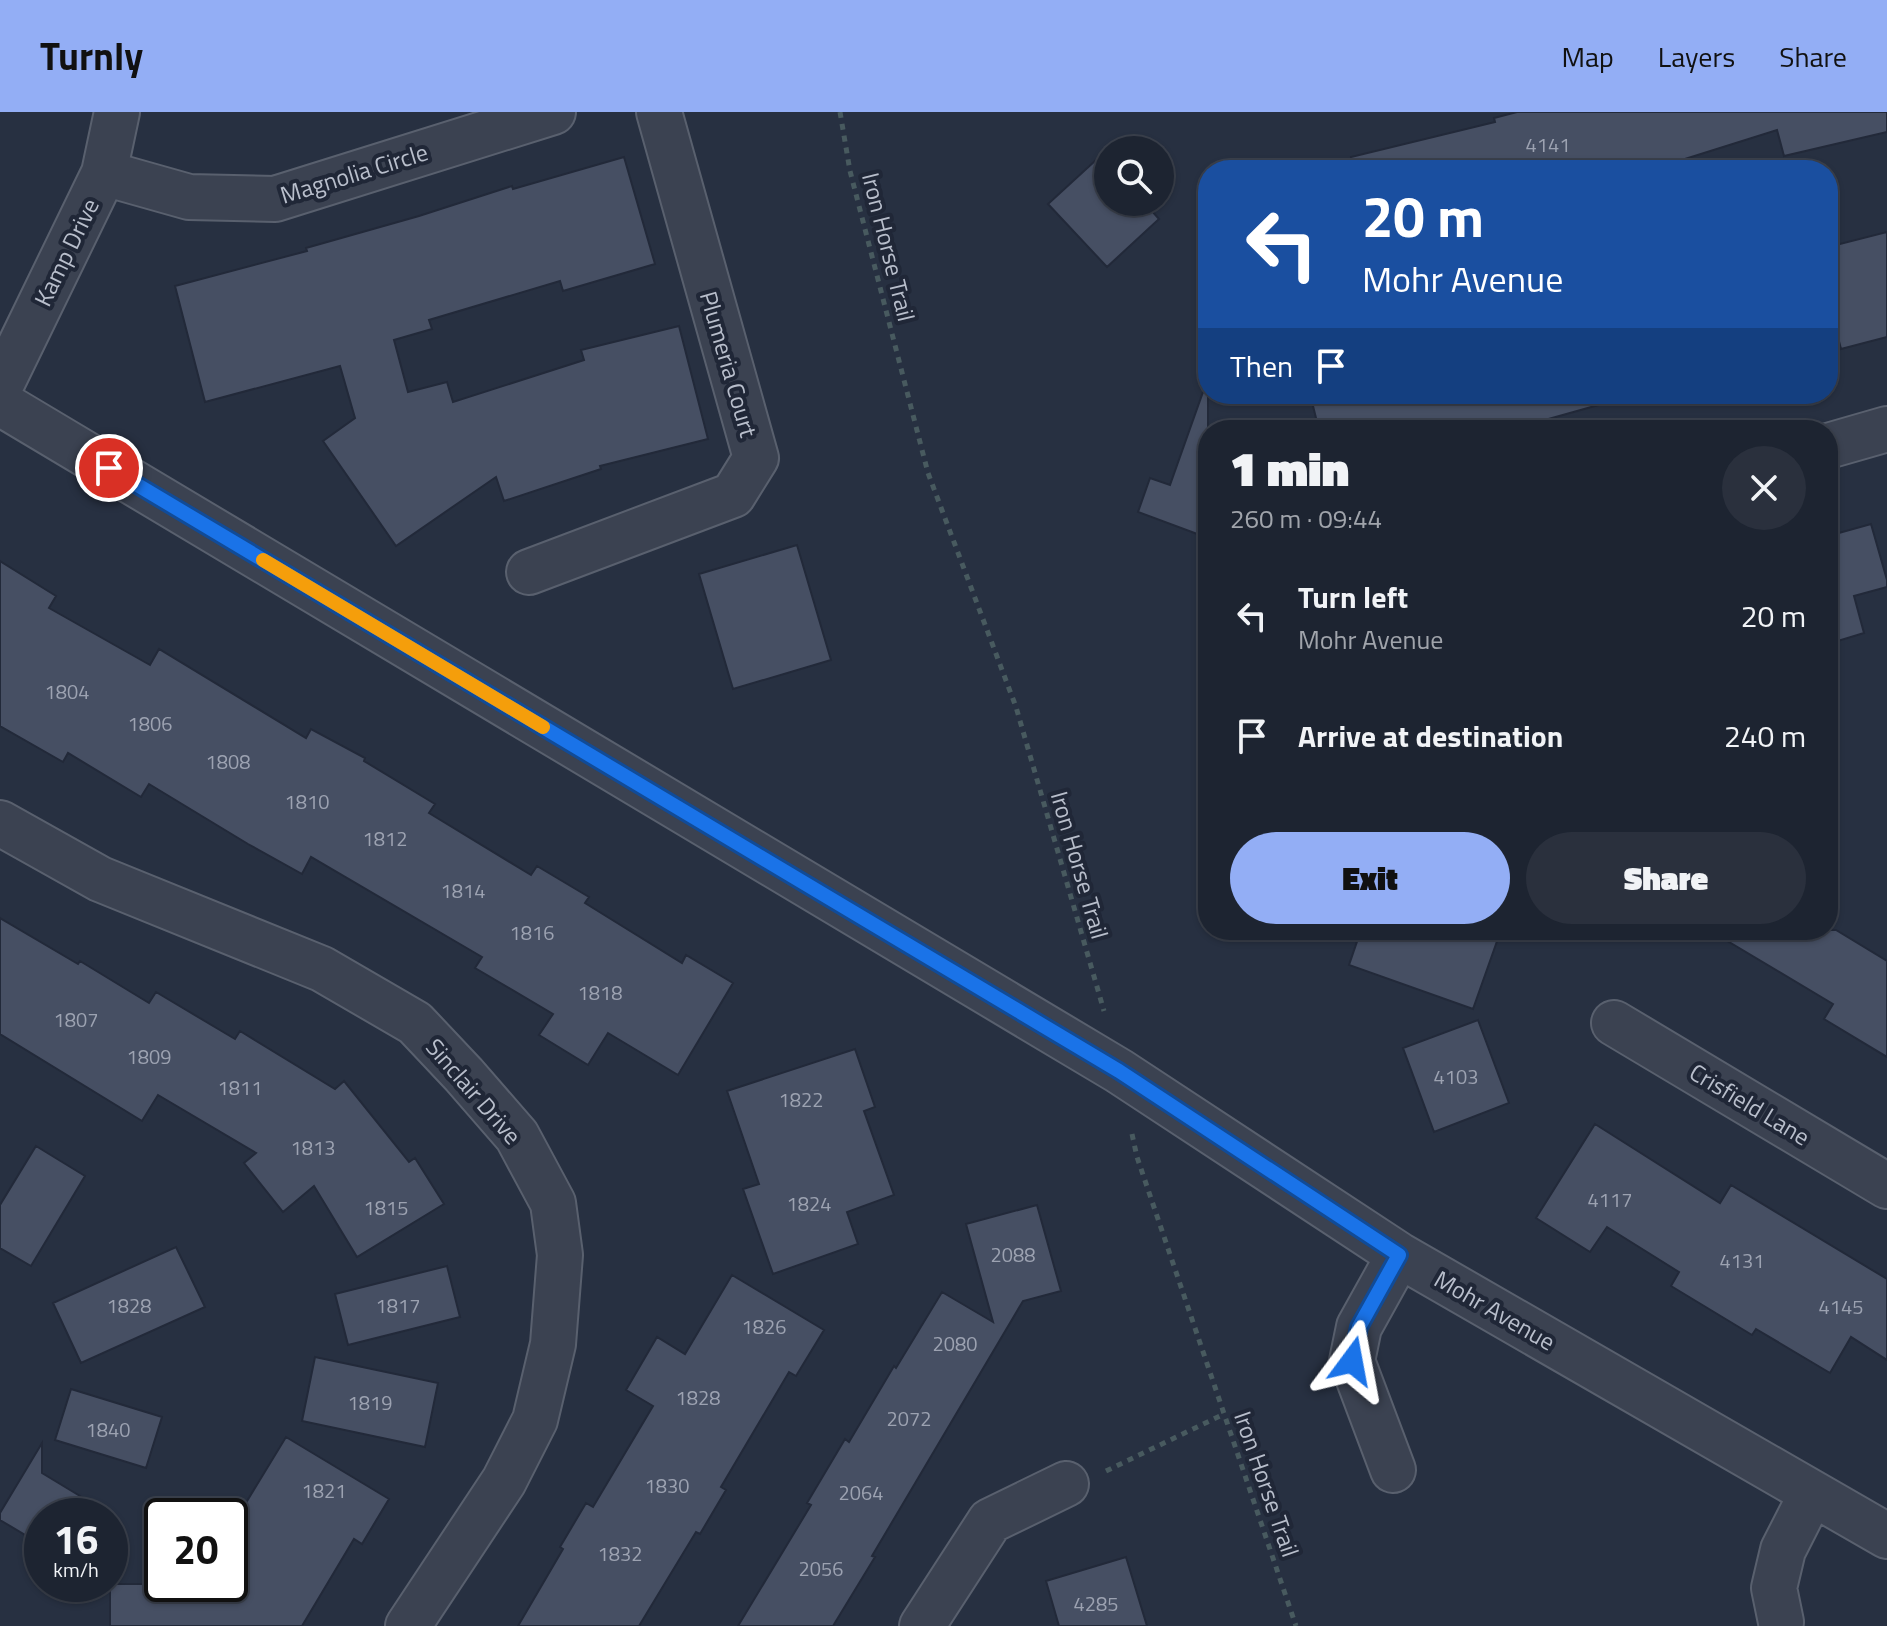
<!DOCTYPE html>
<meta charset="utf-8">
<style>
:root{--surface:#1d2431;--page:#2a303d;--text:#f1f3f6;--muted:#a0a4ab;--line:#3b414d;--accent:#93aef5}
body{margin:0;font-family:"Titillium Web",sans-serif;background:var(--page);color:var(--text);height:100vh;display:flex;flex-direction:column;font-size:30px;white-space:nowrap}
*{box-sizing:border-box;margin:0}
p{font-size:26px;color:var(--muted)}
.icon{flex:none;width:44px;height:44px;fill:none;stroke:currentColor;stroke-width:2;stroke-linecap:round;stroke-linejoin:round}
.map{position:relative;flex:1;overflow:hidden}
.sheet{position:absolute;left:1198px;top:308px;width:640px;height:520px;display:flex;flex-direction:column;background:var(--surface);border-radius:32px;box-shadow:0 2px 6px #0004,0 0 0 2px var(--line)}
.sheet>*{flex:none}
.guide{position:absolute;left:1198px;top:48px;width:640px;height:244px;border-radius:32px;box-shadow:0 2px 6px #0004,0 0 0 2px var(--line);background:#1a4fa0;color:#fff;overflow:hidden}
.fabs{position:absolute;left:1094px;top:24px;display:grid;gap:16px}
.fabs a{display:grid;place-items:center;width:80px;height:80px;border-radius:50%;background:var(--surface);box-shadow:0 2px 6px #0004,0 0 0 2px var(--line);font-size:40px}
.speed{position:absolute;left:24px;top:1386px;display:flex;gap:16px;font-size:40px;font-weight:700;text-align:center}
.speed>*{display:grid;place-content:center;width:104px;height:104px;border-radius:50%;background:var(--surface);box-shadow:0 2px 6px #0004,0 0 0 2px var(--line);line-height:1}
.speed small{font-size:20px;font-weight:400}
.speed .limit{border:4px solid #111;border-radius:12px;background:#fff;color:#111}
.pin{position:absolute;display:grid;place-items:center;width:68px;height:68px;color:#fff;margin:-34px;border:4px solid #fff;border-radius:50%;box-shadow:0 2px 8px #0007}
.me{position:absolute;width:88px;margin:-44px;rotate:13deg;stroke-linejoin:round;filter:drop-shadow(0 0 6px #0008)}
.turn{display:flex;align-items:center;gap:28px;height:168px;padding:0 32px;font-size:36px}
.turn .icon{width:104px;height:104px;stroke-width:2.5}
.turn b{display:block;font-size:56px;line-height:68px}
.then{display:flex;align-items:center;height:76px;padding:0 32px;background:#0003;gap:16px;font-size:30px}
.round{display:grid;place-items:center;flex:none;width:84px;height:84px;border-radius:42px;background:var(--page)}
.overview{display:flex;align-items:center;justify-content:space-between;height:136px;padding:0 32px}
h1{font-size:48px;font-weight:800;line-height:60px}
.action{display:flex;gap:16px;margin-top:auto;padding:16px 32px}
.action a{flex:1;height:92px;border-radius:48px;background:var(--accent);color:#111;font-size:32px;font-weight:800;line-height:92px;text-align:center}
.action a+a{background:var(--page);color:var(--text)}
ul{padding:0;list-style:none}
li{display:flex;align-items:center;gap:24px;height:120px;padding:0 32px}
li div{flex:1}
li b{display:block;font-size:30px}
li em{font-style:normal}
header{display:flex;align-items:center;gap:48px;box-sizing:border-box;height:112px;padding:0 40px;background:var(--accent);color:#111}
header strong{font-size:38px}
nav{display:flex;gap:44px;margin-inline-start:auto;font-size:28px}
.map>svg:first-child{display:block}
</style>
<header>
<strong>Turnly</strong>
<nav><a>Map</a><a>Layers</a><a>Share</a></nav>
</header>
<div class="map">
<svg width="1887" height="1514" viewBox="0 0 1887 1514">
<rect width="100%" height="100%" fill="#273041"/>
<!-- building -->
<path fill="#464f63" stroke="#222939" stroke-width="2" d="M1517 0H1887V20L1784 44 1777 18 1650 58H1353L1351 45 1495 10 1494 6Z
M1108 37V90H1144L1159 107 1107 155 1048 92Z
M624 45 655 152 563 179 560 169 429 208 432 217 394 228 408 280 447 270 453 290 584 248 581 238 679 214 708 327 600 354 601 357 504 389 496 365 396 434 323 329 355 306 340 254 205 290 175 174 307 139 306 136 419 104 512 74 513 77Z
M1887 120V225L1841 237 1828 187V135Z
M1203 280 1208 281V426L1138 400 1150 366 1170 373Z
M1310 282H1601L1602 292 1538 310 1541 318H1319Z
M1871 412 1887 468V475L1854 484 1864 521 1828 532V424Z
M797 433 831 548 733 577 699 462Z
M0 449 56 484 49 496 150 553 159 537 306 626 311 617 365 646 364 649 435 692 429 701 531 763 537 754 589 785 585 791 682 851 686 843 733 871 678 963 608 921 588 953 539 923 553 902 475 856 482 845 311 745 302 762 248 732 149 672 141 685 68 641 63 650 0 614Z
M0 806 78 852 80 849 149 891 156 880 235 927 240 919 335 977 344 969 409 1050 415 1046 444 1092 357 1145 314 1074 283 1100 244 1051 256 1041 158 983 142 1009 0 922Z
M1361 818H1501L1473 897 1349 853Z
M1709 818H1836L1887 849V945L1824 907 1833 892Z
M1478 908 1509 991 1434 1020 1403 936Z
M855 937 875 995 864 999 894 1083 847 1100 858 1132 773 1162 743 1077 759 1072 727 979Z
M1595 1012 1720 1091 1731 1073 1887 1167V1248L1851 1225 1830 1261 1756 1217 1752 1223 1671 1174 1679 1160 1607 1115 1590 1140 1536 1106Z
M36 1034 85 1064 31 1154 0 1136V1093Z
M1037 1093 1061 1179 1023 1189 872 1444 875 1445 833 1514H738L811 1393 807 1391 845 1327 849 1330 894 1254 896 1256 942 1180 993 1210 966 1112Z
M176 1135 205 1195 81 1251 53 1191Z
M447 1154 460 1205 348 1233 335 1182Z
M732 1163 824 1218 796 1264 789 1260 721 1375 726 1378 700 1422 696 1420 639 1514H518L563 1437 560 1435 586 1391 593 1395 653 1294 626 1278 657 1225 685 1242Z
M315 1245 438 1271 425 1335 302 1309Z
M71 1277 162 1305 146 1356 55 1328Z
M286 1325 389 1387 362 1432 354 1427 302 1514H110V1472H230V1417Z
M42 1331V1361L113 1404H42V1433L0 1408V1401Z
M1126 1445 1147 1514H1059L1046 1469Z"/>
<g fill="none" stroke-linecap="round" stroke-linejoin="round">
<defs>
<path id="minor" d="M104 61 189 85 275 87 553 0
M0 275 104 61 117 0
M0 291 1119 959 1399 1143 1887 1424
M1828 334 1887 317
M529 460 733 383 756 346 659 0
M0 711 100 767 322 857 415 911 464 963 517 1024 553 1091 560 1143 553 1232 535 1308 504 1369 408 1514
M1614 911 1887 1074
M1393 1358 1352 1249 1359 1215 1399 1143
M1781 1510 1774 1476 1783 1438 1812 1381
M922 1514 990 1409 1066 1372"/>
</defs>
<!-- minor casing -->
<use href="#minor" stroke="#59606e" stroke-width="48"/>
<!-- path -->
<path stroke="#485a5f" stroke-width="5" stroke-dasharray="6 6" stroke-linecap="butt" d="M840 0 850 59 928 361 1016 595 1104 899
M1132 1022 1137 1045 1296 1514
M1106 1359 1224 1302"/>
<!-- minor -->
<use href="#minor" stroke="#3b4251" stroke-width="44"/>
</g>
<g fill="none" stroke-linecap="round" stroke-linejoin="round">
<defs>
<path id="route" d="M109 356 1119 959 1399 1143 1359 1215 1352 1249"/>
</defs>
<!-- route casing -->
<use href="#route" stroke="#114b97" stroke-width="20"/>
<!-- route -->
<use href="#route" stroke="#1a73e8" stroke-width="14"/>
<!-- slow -->
<path stroke="#f59e0b" stroke-width="14" d="M263 448 543 615"/>
</g>
<g text-anchor="middle" dominant-baseline="central" stroke-width="8" stroke-linejoin="round" paint-order="stroke">
<!-- number labels -->
<g font-size="20" fill="#9ca2b1">
<text x="1548" y="32">4141</text>
<text x="67" y="579">1804</text>
<text x="150" y="611">1806</text>
<text x="228" y="649">1808</text>
<text x="307" y="689">1810</text>
<text x="385" y="726">1812</text>
<text x="463" y="778">1814</text>
<text x="532" y="820">1816</text>
<text x="600" y="880">1818</text>
<text x="76" y="907">1807</text>
<text x="149" y="944">1809</text>
<text x="1456" y="964">4103</text>
<text x="240" y="975">1811</text>
<text x="801" y="987">1822</text>
<text x="313" y="1035">1813</text>
<text x="1610" y="1087">4117</text>
<text x="809" y="1091">1824</text>
<text x="386" y="1095">1815</text>
<text x="1013" y="1142">2088</text>
<text x="1742" y="1148">4131</text>
<text x="129" y="1193">1828</text>
<text x="398" y="1193">1817</text>
<text x="1841" y="1194">4145</text>
<text x="764" y="1214">1826</text>
<text x="955" y="1231">2080</text>
<text x="698" y="1285">1828</text>
<text x="370" y="1290">1819</text>
<text x="909" y="1306">2072</text>
<text x="108" y="1317">1840</text>
<text x="667" y="1373">1830</text>
<text x="324" y="1378">1821</text>
<text x="861" y="1380">2064</text>
<text x="620" y="1441">1832</text>
<text x="821" y="1456">2056</text>
<text x="1096" y="1491">4285</text>
</g>
<!-- street labels -->
<g font-size="24" fill="#b8becb" stroke="#202737">
<text transform="translate(354 61) rotate(-17)">Magnolia Circle</text>
<text transform="translate(889 135) rotate(76)">Iron Horse Trail</text>
<text transform="translate(66 140) rotate(-64)">Kamp Drive</text>
<text transform="translate(729 252) rotate(74)">Plumeria Court</text>
<text transform="translate(1080 753) rotate(74)">Iron Horse Trail</text>
<text transform="translate(474 979) rotate(49)">Sinclair Drive</text>
<text transform="translate(1750 992) rotate(31)">Crisfield Lane</text>
<text transform="translate(1495 1198) rotate(30)">Mohr Avenue</text>
<text transform="translate(1267 1372) rotate(71)">Iron Horse Trail</text>
</g>
</g>
</svg>
<div class="fabs">
<a><svg class="icon" aria-label="search" viewBox="0 0 24 24"><circle cx="10" cy="10" r="6"/><path d="M15 15l6 6"/></svg></a>
</div>
<div class="speed"><div>16<small>km/h</small></div><div class="limit">20</div></div>
<div class="pin" style="left:109px;top:356px;background:#d93025"><svg class="icon" aria-label="arrive" viewBox="0 0 24 24"><path d="M6 21V4h12l-3 4 3 4H6"/></svg></div>
<svg class="me" style="left:1352px;top:1249px" viewBox="-20 -20 40 40"><path d="M0-17L14 15 0 8-14 15z" fill="#1a73e8" stroke="#fff" stroke-width="4"/></svg>
<div class="guide">
<div class="turn"><svg class="icon" aria-label="left" viewBox="0 0 24 24"><path d="M17 20v-9H6M10 6l-5 5 5 5"/></svg><div><b>20 m</b>Mohr Avenue</div></div>
<div class="then">Then<svg class="icon" aria-label="arrive" viewBox="0 0 24 24"><path d="M6 21V4h12l-3 4 3 4H6"/></svg></div>
</div>
<section class="sheet">
<div class="overview"><div><h1>1 min</h1><p>260 m · 09:44</p></div><a class="round"><svg class="icon" aria-label="close" viewBox="0 0 24 24"><path d="M6 6l12 12M18 6L6 18"/></svg></a></div>
<ul>
<li><svg class="icon" aria-label="left" viewBox="0 0 24 24"><path d="M17 20v-9H6M10 6l-5 5 5 5"/></svg><div><b>Turn left</b><p>Mohr Avenue</p></div><em>20 m</em></li>
<li><svg class="icon" aria-label="arrive" viewBox="0 0 24 24"><path d="M6 21V4h12l-3 4 3 4H6"/></svg><div><b>Arrive at destination</b></div><em>240 m</em></li>
</ul>
<div class="action"><a>Exit</a><a>Share</a></div>
</section>
</div>
